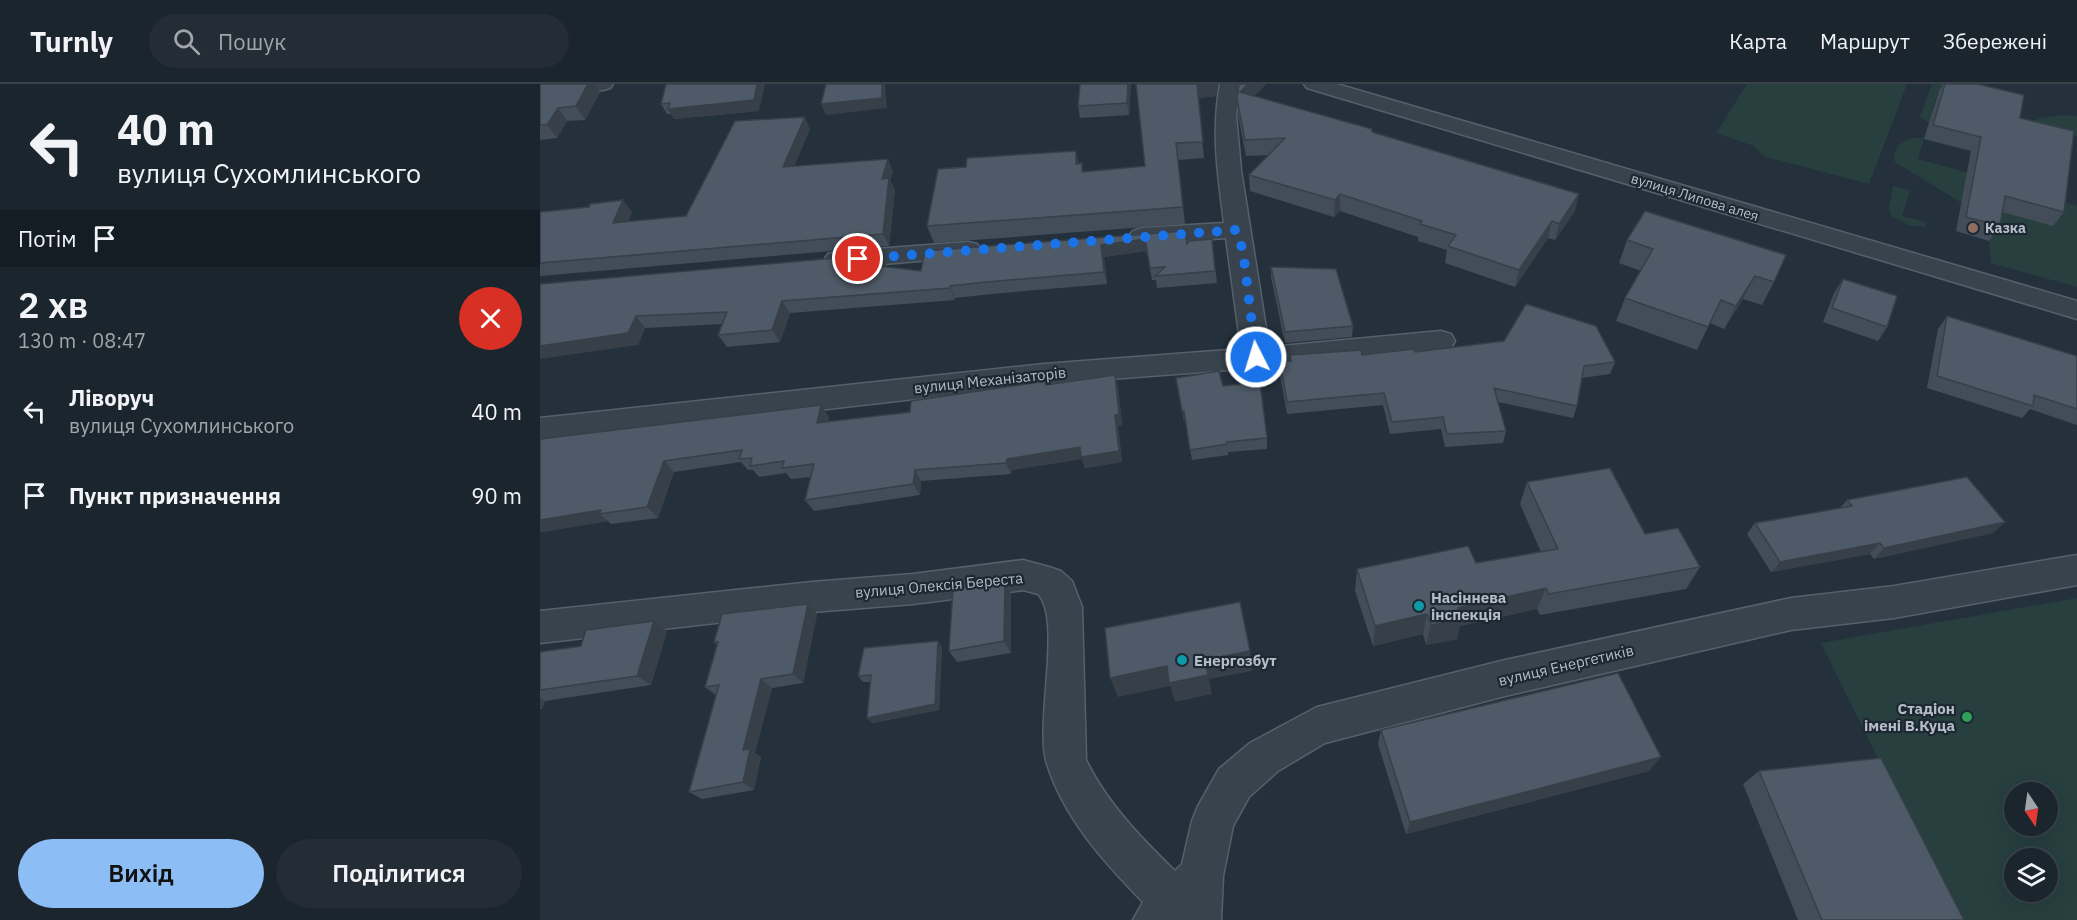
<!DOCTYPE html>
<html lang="uk">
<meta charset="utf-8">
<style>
:root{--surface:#1b252e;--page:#242d36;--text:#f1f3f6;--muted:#a0a5aa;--line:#39424a;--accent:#8cbef5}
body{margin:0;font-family:"IBM Plex Sans",sans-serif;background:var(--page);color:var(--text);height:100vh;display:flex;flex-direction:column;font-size:22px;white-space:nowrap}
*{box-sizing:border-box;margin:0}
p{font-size:20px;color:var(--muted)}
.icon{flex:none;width:33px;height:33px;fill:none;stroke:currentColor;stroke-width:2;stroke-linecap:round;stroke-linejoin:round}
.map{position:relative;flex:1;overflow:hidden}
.drawer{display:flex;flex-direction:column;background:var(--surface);width:540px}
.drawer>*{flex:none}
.banner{background:#1b252e;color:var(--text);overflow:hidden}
.needle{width:39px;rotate:167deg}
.fabs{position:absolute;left:1464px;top:698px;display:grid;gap:12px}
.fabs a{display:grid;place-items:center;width:54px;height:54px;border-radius:50%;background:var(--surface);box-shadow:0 6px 24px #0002,0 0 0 2px var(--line);font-size:30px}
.pin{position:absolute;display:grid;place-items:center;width:51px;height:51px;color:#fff;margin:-26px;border:3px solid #fff;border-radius:50%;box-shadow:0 2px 6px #0007}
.me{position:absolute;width:66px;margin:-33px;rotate:355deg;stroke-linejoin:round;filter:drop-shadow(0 0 4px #0008)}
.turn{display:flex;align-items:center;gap:21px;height:126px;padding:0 18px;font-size:27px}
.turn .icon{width:78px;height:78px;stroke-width:2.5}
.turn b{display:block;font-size:42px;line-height:51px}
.then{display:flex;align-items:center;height:57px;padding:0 18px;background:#0003;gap:12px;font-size:22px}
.round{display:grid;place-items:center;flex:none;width:63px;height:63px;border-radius:32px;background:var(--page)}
.head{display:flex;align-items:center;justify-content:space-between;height:102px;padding:0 18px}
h1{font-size:36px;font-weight:600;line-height:45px}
.primary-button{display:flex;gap:12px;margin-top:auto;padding:12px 18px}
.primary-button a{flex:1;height:69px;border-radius:36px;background:var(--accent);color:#111;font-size:24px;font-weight:600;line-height:69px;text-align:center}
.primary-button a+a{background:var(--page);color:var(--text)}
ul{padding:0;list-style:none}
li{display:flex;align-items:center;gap:18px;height:84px;padding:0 18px}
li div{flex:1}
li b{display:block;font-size:22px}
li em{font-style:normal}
header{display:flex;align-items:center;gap:36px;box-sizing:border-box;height:84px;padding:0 30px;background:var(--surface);border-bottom:2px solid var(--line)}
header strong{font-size:28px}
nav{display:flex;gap:33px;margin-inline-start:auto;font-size:21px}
.search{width:420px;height:54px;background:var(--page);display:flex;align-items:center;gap:15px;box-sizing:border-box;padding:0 21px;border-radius:33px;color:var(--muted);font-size:22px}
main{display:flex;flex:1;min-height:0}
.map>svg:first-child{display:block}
</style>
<header>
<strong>Turnly</strong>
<div class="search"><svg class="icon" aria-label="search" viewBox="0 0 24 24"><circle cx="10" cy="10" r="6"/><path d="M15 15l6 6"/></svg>Пошук</div>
<nav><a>Карта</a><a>Маршрут</a><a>Збережені</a></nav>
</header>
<main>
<section class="drawer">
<div class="banner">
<div class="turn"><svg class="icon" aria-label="left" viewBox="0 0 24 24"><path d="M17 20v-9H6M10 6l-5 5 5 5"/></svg><div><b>40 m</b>вулиця Сухомлинського</div></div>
<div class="then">Потім<svg class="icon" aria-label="arrive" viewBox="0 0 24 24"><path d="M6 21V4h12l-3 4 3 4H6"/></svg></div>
</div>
<div class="head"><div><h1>2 хв</h1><p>130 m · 08:47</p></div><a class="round" style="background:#d93025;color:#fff"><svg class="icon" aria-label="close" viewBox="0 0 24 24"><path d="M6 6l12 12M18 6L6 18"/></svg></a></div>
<ul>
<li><svg class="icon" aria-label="left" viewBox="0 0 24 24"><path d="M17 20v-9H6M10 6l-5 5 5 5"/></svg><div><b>Ліворуч</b><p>вулиця Сухомлинського</p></div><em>40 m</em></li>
<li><svg class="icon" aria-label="arrive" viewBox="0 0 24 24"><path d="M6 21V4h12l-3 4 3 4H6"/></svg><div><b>Пункт призначення</b></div><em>90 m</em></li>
</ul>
<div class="primary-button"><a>Вихід</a><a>Поділитися</a></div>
</section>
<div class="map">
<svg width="1537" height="836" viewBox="0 0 1537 836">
<rect width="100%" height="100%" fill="#24313d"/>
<!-- green -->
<path fill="#273f3f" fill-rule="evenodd" d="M1207 0H1367L1329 100 1223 72 1214 62 1176 49Z
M1392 0H1411L1436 15 1398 7 1392 27 1442 40 1435 67 1380 33Z
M1523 31 1537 32V52L1530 53 1491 39 1500 34Z
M1372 54H1384L1378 75 1432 90 1425 121 1355 78C1352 65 1360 58 1372 54Z
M1353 102 1370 106 1362 132 1386 138 1385 143 1369 141 1351 132 1349 124Z
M1517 115 1537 122V203L1451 179 1449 157 1455 126Z
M1537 514V836H1418L1281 559ZM1474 708H1508V741H1474ZM1474 774H1508V807H1474Z"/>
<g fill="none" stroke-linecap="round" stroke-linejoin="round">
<defs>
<path id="minor" d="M0 0H73L70 4 63 6 0 10Z
M680 0H700L696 31 701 86 729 263 901 247 911 250 915 257 911 264 821 276 504 300 0 358V334L504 280 701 265 686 154 602 160 593 157 589 152 593 147 602 144 684 139C678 91 671 49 680 0Z
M764 0H797L1537 217V235L767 4Z
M428 158 437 160 441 166 437 172 297 184 288 182 284 176 288 170 297 168Z
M1537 471V501L1354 534 1251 546 965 612 785 659 738 687 709 713 693 742 683 792 681 836H593L603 818C564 778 524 734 507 680 494 642 523 536 498 510L483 506 373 520 272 528 0 559V527L272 498 373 490 483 476 509 483 521 487 532 497 542 523 546 676C567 719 601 754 635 787L642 780 652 737 658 722 679 685 710 659 777 623 965 576 1251 514 1354 502Z"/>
</defs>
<!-- minor casing -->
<use href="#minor" stroke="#56606b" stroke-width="3"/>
<!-- minor -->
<use href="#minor" fill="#38434d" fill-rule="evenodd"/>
</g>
<!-- wall -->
<path fill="#434d59" d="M0 0H54L60 8 45 36 27 37 17 54 0 56Z
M126 0 219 27 134 35 131 30H127L121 20Z
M540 0H591L589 31 540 34 538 22Z
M596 0H678L676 12 658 14 664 74 638 76 645 140 394 159 387 142 539 80 544 88 605 82Z
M699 0H726L714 12 832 48 1035 127 1015 156 1008 154 975 203 905 179 907 166 878 157V153L800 127 794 133 710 107 709 91 728 71 706 72 698 31 697 15Z
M1403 0H1405L1480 34 1524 128 1513 142 1462 128 1460 142 1449 157 1416 147 1431 67 1384 55 1399 7Z
M270 45 254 82 353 87 350 96 355 106 349 162 0 192V128L49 123 92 128 88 138 146 132Z
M1105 127 1234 198 1222 221 1203 215 1184 245 1170 239 1157 266 1076 237 1085 214 1101 187 1079 179 1087 156Z
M672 155 677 199 617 204 616 196H612L607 167 564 173 567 200 451 210 415 214V216L250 229 240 258 187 263 178 251 182 240 105 244 98 261 0 200 347 183 381 187 647 160Z
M731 183 813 242 812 253 745 259 731 193Z
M1303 195 1347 243 1338 257 1283 238 1294 209Z
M1407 232 1537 272V341L1490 325 1482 334 1387 304 1398 245Z
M875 268 1075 278 1070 290 1042 294 1037 322 1033 334 958 318 966 347 963 359 905 363 901 345 850 350 843 321 747 330 740 291V278L750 277V271H822Z
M636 294 683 302 727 354V365L688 368V371L652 376 646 338H644Z
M507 301 578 302 582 341 578 342 582 378 545 384 542 375 472 386 471 390 381 397 380 411 274 427 265 416 271 393 251 395 246 389 219 393 213 386H208L201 378 134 388 118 434 71 440 68 437 2 448 0 446V355L289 333 288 338 370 328Z
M987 398 1105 450 1160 483 1146 505 1000 531 997 525 920 542 917 555 886 561 883 550 833 562 815 507 817 485 936 479 1001 468 980 420Z
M1307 416 1453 449 1334 475 1330 470 1231 488 1207 450 1215 439 1300 424Z
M465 498 471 510V569L417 578 409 567Z
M268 520 277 530 263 599 232 604 215 669 221 673 214 706 162 715 149 708 176 611 165 603 177 561 174 558Z
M127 547 111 601 5 617 2 625H0V568L41 562Z
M402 563 399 626 332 639 330 598H323L318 592Z
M841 646 1109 687 866 750 838 660Z
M1219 687 1424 836H1258L1203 700Z"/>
<!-- shaded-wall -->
<path fill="#373f48" d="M48 0H54L60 8 45 36 36 22Z
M217 0H225L219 27 134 35 128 25Z
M342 0H345L347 24 286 31 281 20Z
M588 0H591L589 31 587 19Z
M657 0H678L676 12 658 14 664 74Z
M708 0H726L701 24 700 8Z
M18 24 27 37 17 54 7 41Z
M265 33 270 45 249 95 243 83Z
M536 67 540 84 536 80Z
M348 75 353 87 350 96 355 106 349 162 343 150 342 95Z
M800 110V127L794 133 795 116Z
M1039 110 1035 127 1015 156 1019 140Z
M83 116 92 128 82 152 73 139Z
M1012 137 1008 154 975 203 979 186Z
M605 155 607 167 564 173 567 200 564 188 561 161Z
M341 170 347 183 340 182Z
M1215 192 1203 215 1184 245 1196 222Z
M410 202 415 214V216L410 204Z
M242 217 250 229 240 258 232 246Z
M96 232 105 244 98 261 0 275V262Z
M575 291 578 302 582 341 578 342 582 378 545 384 542 375 472 386 471 390 466 379 467 375 540 363 575 331Z
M281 321 289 333 285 350 277 339Z
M642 327H644L646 338H644Z
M124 377 134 388 118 434 107 423Z
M375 386 381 397 380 411 373 400Z
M61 426 59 430 68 437 2 448 0 446V436Z
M1465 438 1453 449 1334 475 1344 464Z
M1340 459 1330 470 1231 488 1240 478Z
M465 498 471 510V569L464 557Z
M1006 504 997 525 920 542 917 555 886 561 891 541 918 524Z
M268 520 277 530 263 599 253 590Z
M887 530 883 550 833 562 835 542Z
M114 537 127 547 111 601 97 592Z
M398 557 402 563 399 626 332 639 327 634Z
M710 567 712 587 669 595 672 610 635 618 630 602 578 613 570 594 627 582Z
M221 595 232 604 215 669 221 673 214 706 203 698V666Z
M0 614 5 617 2 625 0 624Z
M1121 673 1109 687 866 750 870 738Z"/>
<!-- building -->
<path fill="#4e5a67" stroke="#373f48" stroke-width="1.5" d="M0 0H48L36 22 18 24 7 41H0Z
M126 0H217L214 16 128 25 130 19 121 20Z
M286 0H342V14L281 20Z
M540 0H588L587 19 538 22Z
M596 0H657L663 58 636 59 643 123 387 142 398 85 426 83 427 74 536 67V80L542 79V88L605 82Z
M699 0H708L700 8 832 45V48L1039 110 1019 140 1012 137 979 186 908 162 916 151 880 140 882 137 800 110 795 116 709 91 745 54 705 56 697 15Z
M1405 0H1437L1484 11 1480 34 1534 47 1524 128 1465 112 1460 142 1426 133 1441 53 1393 41Z
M265 33 243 83 348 75 342 95 349 94 343 150 0 179V128L49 123 50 120 83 116 73 139 146 132 195 37Z
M1105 127 1246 171 1234 198 1215 192 1196 222 1181 216 1168 243 1085 214 1113 165 1087 156Z
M645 147 647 160 649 157 672 155 675 187 615 192 625 183 610 184 605 155 561 161 564 188 446 198 410 202V204L242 217 232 246 178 251 187 228 96 232 88 249 0 262V200L341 170 340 182 381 187 385 167Z
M731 183 796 185 813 242 745 248Z
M1303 195 1357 212 1347 243 1292 224Z
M986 220 1056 242 1075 278 1044 282 1037 322 954 304 966 347 907 350 903 333 852 338 844 309 747 318 740 278 751 277 750 271 821 266 822 271 874 265 875 268 964 257Z
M1407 232 1537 272V325L1494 311 1493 322 1397 292Z
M679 287 683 302 720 298 727 354 687 358V360L650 366 644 327H642L636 294Z
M575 291 579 330 575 331 579 367 541 373 540 363 467 375 466 379 375 386 373 400 265 416 274 380 242 384 244 377 210 382 212 374 199 375 202 366 124 377 107 423 59 430 61 426 0 436V355L281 321 277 339 370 328 371 317 506 297V301Z
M1070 384 1105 450 1138 444 1160 483 1009 510 1006 504 918 524 922 535 891 541 887 530 835 542 817 485 928 462 936 479 1018 465 987 398Z
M1427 393 1465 438 1344 464 1340 459 1240 478 1215 439 1312 422 1307 416Z
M465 498 464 557 409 567 413 504Z
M700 518 710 567 665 576 668 591 629 599 627 582 570 594 565 544Z
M268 520 253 590 221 595 203 666 210 665 203 698 149 708 179 601 165 603 178 558H174L182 530Z
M114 537 97 592 0 606V568L41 562 46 546Z
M398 557 395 620 327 634 331 591 318 592 324 564Z
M1078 589 1121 673 870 738 841 646Z
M1341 674 1424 836H1282L1219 687Z"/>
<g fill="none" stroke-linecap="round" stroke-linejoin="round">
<!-- route -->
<path stroke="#1a73e8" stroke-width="10" stroke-dasharray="0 18" d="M318 175 696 146 703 167 716 273"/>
</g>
<!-- markers -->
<circle fill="#8d6e63" stroke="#1d2832" stroke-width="2" cx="1433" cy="144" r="6"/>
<g fill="#0f9aa8" stroke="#1d2832" stroke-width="2">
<circle cx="879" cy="522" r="6"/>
<circle cx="642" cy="576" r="6"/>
</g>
<circle fill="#2e9e5b" stroke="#1d2832" stroke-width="2" cx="1427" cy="633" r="6"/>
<g text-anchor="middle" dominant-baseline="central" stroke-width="4.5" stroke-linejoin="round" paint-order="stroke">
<!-- far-street labels -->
<g font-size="14" fill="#b4bdc8" stroke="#1d2832">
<text transform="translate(1155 113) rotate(17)">вулиця Липова алея</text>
</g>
<!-- far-poi labels -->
<g font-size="14" font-weight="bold" fill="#b4bdc8" stroke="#1d2832" text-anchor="start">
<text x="1445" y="144">Казка</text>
</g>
<!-- street labels -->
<g font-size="15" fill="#b4bdc8" stroke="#1d2832">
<text transform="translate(450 296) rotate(-6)">вулиця Механізаторів</text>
<text transform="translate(399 501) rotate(-5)">вулиця Олексія Береста</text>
<text transform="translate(1026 581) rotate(-13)">вулиця Енергетиків</text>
</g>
<!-- poi labels -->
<g font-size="15" font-weight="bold" fill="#b4bdc8" stroke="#1d2832" text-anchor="start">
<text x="891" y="513">Насіннева<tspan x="891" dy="17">інспекція</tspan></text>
<text x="654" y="576">Енергозбут</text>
<text x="1415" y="624" text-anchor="end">Стадіон<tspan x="1415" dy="17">імені В.Куца</tspan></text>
</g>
</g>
</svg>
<div class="fabs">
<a><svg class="needle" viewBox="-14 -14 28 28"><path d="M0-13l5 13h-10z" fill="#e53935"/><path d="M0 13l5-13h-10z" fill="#a0a5aa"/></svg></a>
<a><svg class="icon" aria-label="layers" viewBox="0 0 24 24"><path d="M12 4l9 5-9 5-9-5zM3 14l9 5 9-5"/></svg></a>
</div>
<div class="pin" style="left:318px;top:175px;background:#d93025"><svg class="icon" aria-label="arrive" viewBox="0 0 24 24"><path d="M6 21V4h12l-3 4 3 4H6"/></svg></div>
<svg class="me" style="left:716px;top:273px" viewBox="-20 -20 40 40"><circle r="17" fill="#1a73e8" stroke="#fff" stroke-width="3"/><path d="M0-11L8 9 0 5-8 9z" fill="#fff"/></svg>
</div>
</main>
